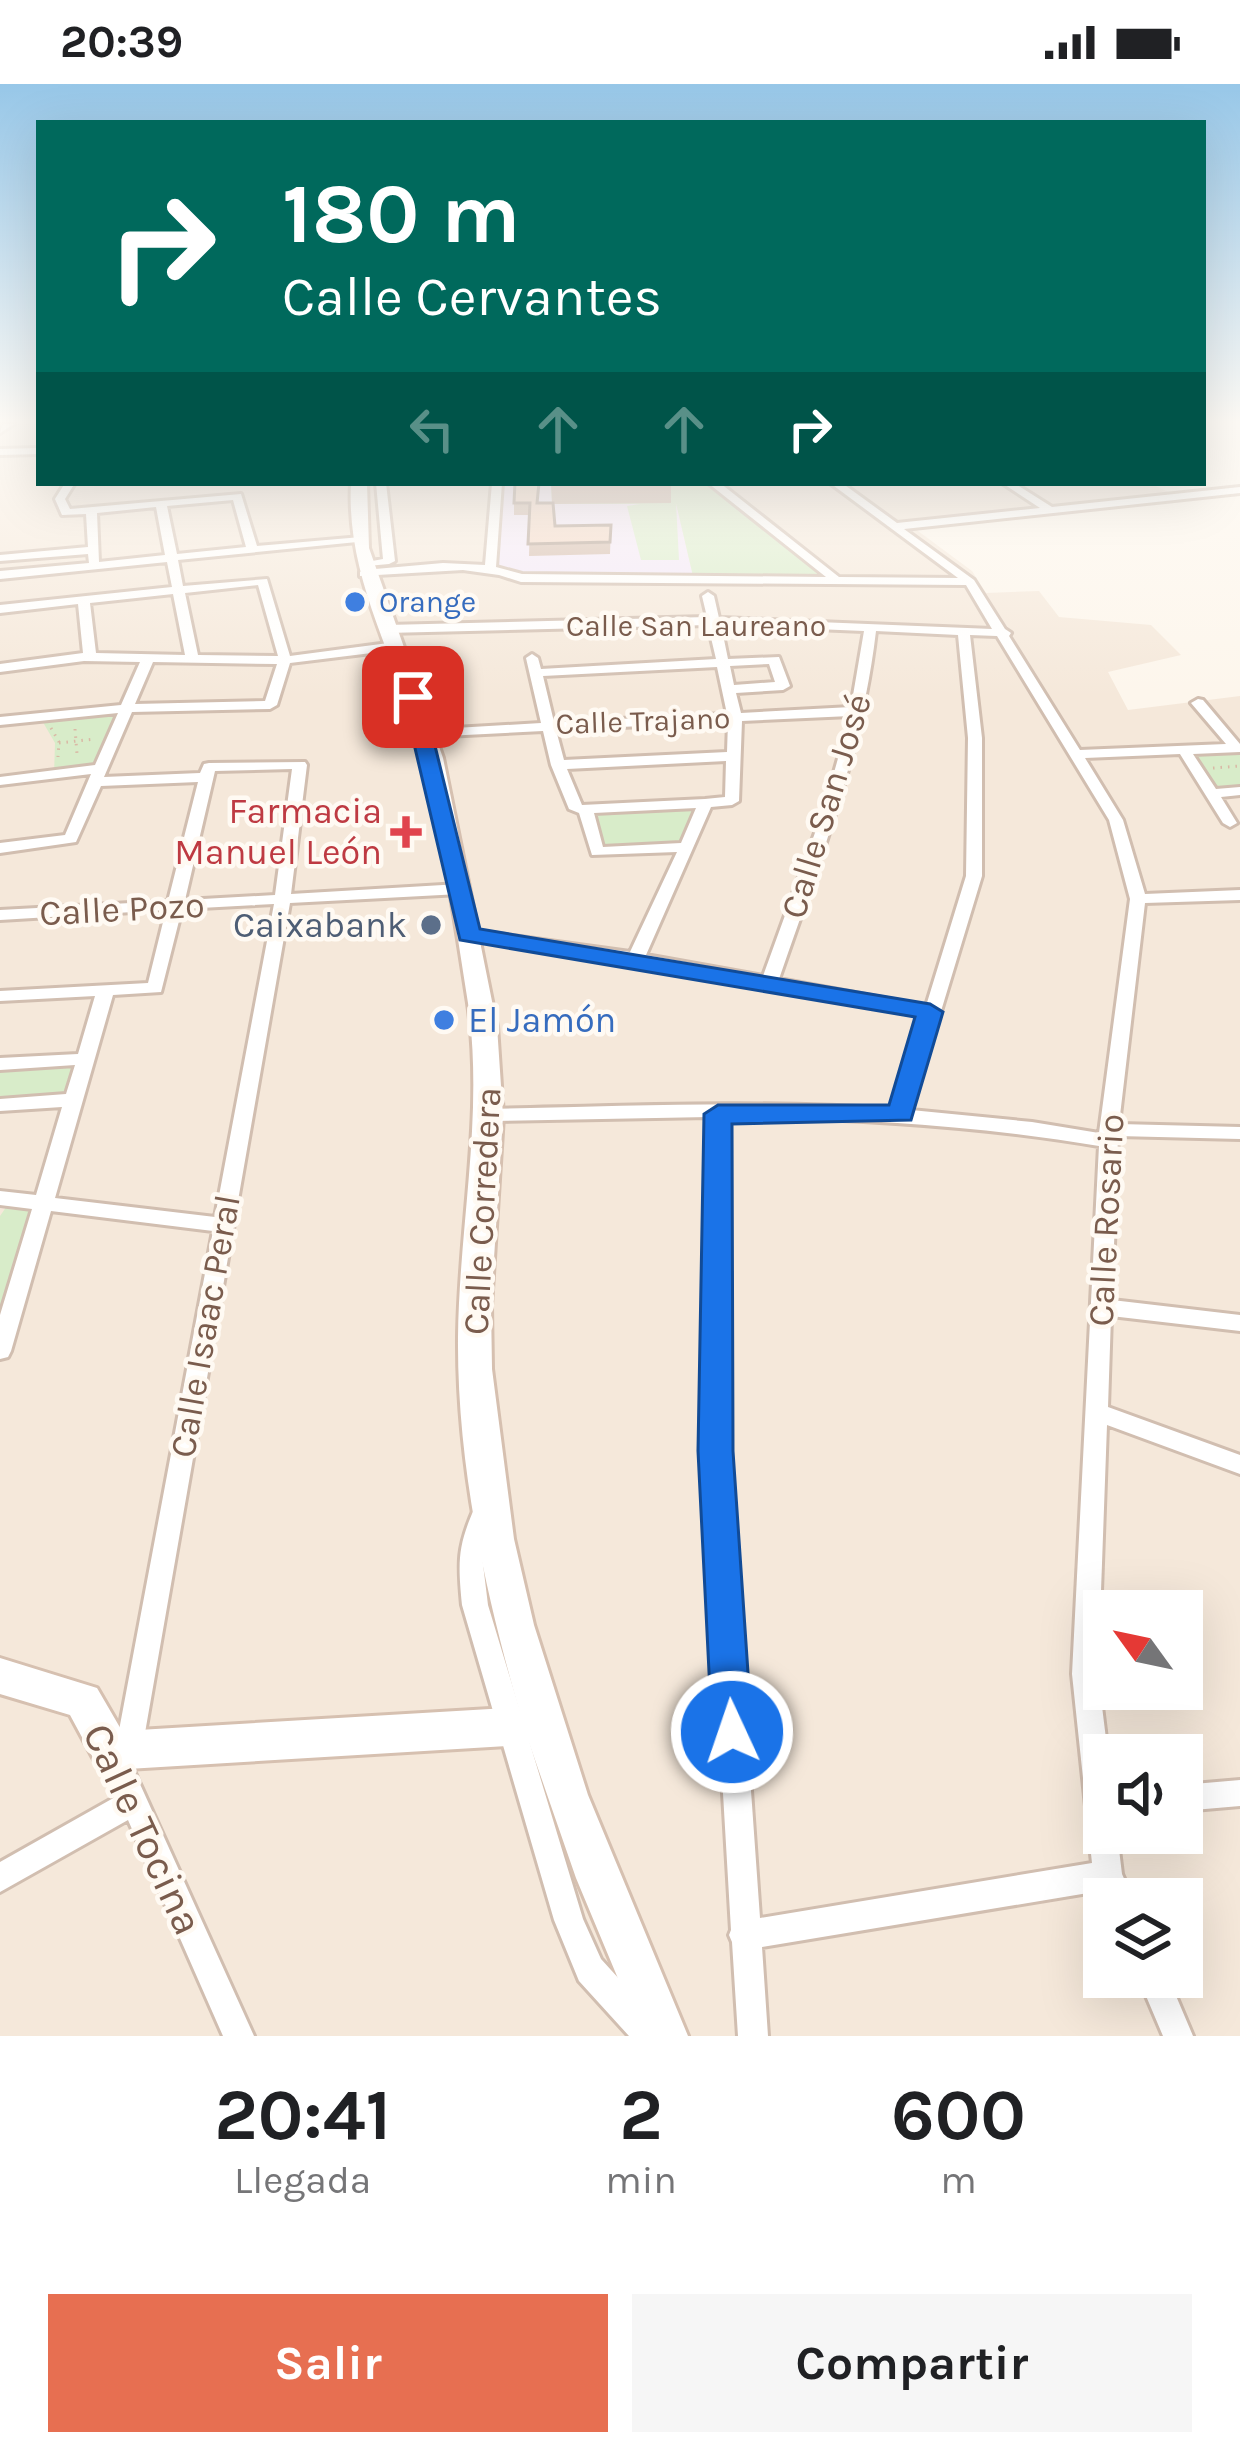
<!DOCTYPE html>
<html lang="es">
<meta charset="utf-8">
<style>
:root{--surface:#fff;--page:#f6f6f6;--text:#202124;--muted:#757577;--accent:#e76f51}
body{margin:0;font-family:Karla,sans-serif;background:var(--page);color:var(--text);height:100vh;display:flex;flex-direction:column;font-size:45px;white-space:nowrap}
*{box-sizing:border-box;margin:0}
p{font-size:39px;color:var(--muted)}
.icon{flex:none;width:66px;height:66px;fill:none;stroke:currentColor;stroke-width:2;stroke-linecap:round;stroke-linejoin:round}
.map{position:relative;height:1952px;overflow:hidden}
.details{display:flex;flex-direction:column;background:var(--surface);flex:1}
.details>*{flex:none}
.top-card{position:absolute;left:36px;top:36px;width:1170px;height:366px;border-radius:0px;box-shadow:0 12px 48px #0002;background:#00695c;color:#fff;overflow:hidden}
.needle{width:78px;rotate:303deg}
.controls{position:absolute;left:1083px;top:1506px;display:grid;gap:24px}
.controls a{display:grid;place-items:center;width:120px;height:120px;border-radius:0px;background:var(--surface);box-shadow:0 12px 48px #0002;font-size:60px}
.pin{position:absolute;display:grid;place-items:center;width:102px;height:102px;color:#fff;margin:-51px;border-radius:24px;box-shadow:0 6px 18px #0006}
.me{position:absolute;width:132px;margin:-66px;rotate:357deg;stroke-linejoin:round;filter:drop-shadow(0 0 9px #0008)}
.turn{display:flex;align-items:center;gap:42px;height:252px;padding:0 48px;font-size:54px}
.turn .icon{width:156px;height:156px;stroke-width:2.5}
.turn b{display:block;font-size:84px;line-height:102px}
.lanes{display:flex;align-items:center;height:114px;padding:0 48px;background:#0003;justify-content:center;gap:60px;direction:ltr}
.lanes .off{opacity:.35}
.eta{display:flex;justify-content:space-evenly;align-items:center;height:204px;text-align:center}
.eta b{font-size:72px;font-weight:700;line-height:84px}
.action{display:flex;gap:24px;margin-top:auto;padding:24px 48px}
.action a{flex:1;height:138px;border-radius:0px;background:var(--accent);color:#fff;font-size:48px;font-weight:700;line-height:138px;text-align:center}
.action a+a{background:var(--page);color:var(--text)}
.status{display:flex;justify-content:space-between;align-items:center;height:84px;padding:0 60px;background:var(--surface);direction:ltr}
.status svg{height:33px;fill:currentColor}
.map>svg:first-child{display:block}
</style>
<div class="status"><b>20:39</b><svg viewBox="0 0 49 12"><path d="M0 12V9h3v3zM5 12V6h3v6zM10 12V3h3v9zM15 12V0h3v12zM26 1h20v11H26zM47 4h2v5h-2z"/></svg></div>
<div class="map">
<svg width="1240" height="1952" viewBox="0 0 1240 1952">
<rect width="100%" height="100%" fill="#fdf6ec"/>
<!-- residential -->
<path fill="#f5e8da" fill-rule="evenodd" d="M0 340H39V399H1149L1177 412 914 444 972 487 986 509 1039 507 1059 533 1151 541 1181 571 1108 588 1128 626 1240 612V1952H0ZM1104 1527H1182V1605H1104ZM1104 1671H1182V1749H1104ZM1104 1815H1182V1893H1104Z"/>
<!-- education -->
<path fill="#f3e8fa" d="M497 399H551L553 420 676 419 693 492 521 494 491 482Z"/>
<!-- green -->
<path fill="#d8ecc9" d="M551 399H713L833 493 693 492 676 419 679 476H641L627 422 640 420H552Z
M128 624 99 685 54 691 55 659 40 633Z
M1240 664V707L1212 710 1184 666Z
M705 719 687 763 597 768 585 725Z
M86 975 73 1016 0 1021V980Z
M11 1116 43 1120 0 1234V1132Z"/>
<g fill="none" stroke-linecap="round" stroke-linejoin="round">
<defs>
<path id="street" d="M3 340H14L0 349Z
M39 364V370L0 371V365Z
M65 399H75L65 415 70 425 241 410 257 462 361 453 363 455 357 458 178 476 183 502 267 495 290 572 396 558 402 562 396 566 290 579 277 621 270 625 132 628 104 693 200 689 204 680 209 679 305 678 307 681 291 810 460 800 468 805 460 810 290 819 142 1666 139 1675 130 1678 254 1952H223L128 1736 0 1808V1778L117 1712 98 1667 101 1658 111 1654 117 1657 213 1147 51 1127 11 1267 8 1273 0 1275V1231L32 1125 0 1121V1107L36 1111 62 1023 0 1027V1015L66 1010 75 981 0 986V974L78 970 95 912 0 917V907L148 899 166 826 0 836V826L168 817 198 698 101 702 76 758 0 769V759L65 751 91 690 0 701V693L95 681 118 629 0 641V633L121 621 140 578 84 577 0 588V580L83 569 78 520 0 529V521L172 503 167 478 0 495V487L89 479 88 470 0 477V471L88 463 86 430 62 431 55 415ZM233 416 246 463 177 470 167 422ZM156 423 165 471 99 478 97 429ZM258 501 278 572 198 571 185 509ZM173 510 185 571 96 569 90 519ZM153 578 277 580 265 617 135 620ZM292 685 275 811 185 816 215 687ZM274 820 215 1133 55 1114 113 911 161 908 182 825Z
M376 399H386L395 477 389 480 367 482V478L383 475Z
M492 399H502L496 483 522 490 826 493 708 399H720L839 493 958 494 830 399H842L897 439 1040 424 1002 399H1014L1052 423 1240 403V409L904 445 974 496 1005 545 1011 549 1009 552 1080 666 1226 660 1191 619 1198 615 1203 616 1240 660V668L1193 670 1216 705 1240 703V711L1221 713 1237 739 1230 743 1223 739 1180 670 1085 674 1123 736 1145 810 1240 806V816L1145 819 1119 1040 1240 1043V1055L1118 1052 1112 1216 1240 1231V1247L1111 1232 1108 1323 1240 1371V1390L1107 1341 1098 1590 1108 1671H1104V1749H1117L1122 1790 1133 1815H1104L1100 1807 762 1863 768 1952H738L732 1858 729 1851 731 1846 703 1367 709 1033 490 1037 481 1031 490 1025C624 1022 759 1016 893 1025L922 932 636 879 463 854 461 851 463 848 469 846 630 868 677 768 592 771 579 729 569 725 551 681 543 647 426 653 419 649 421 646 541 639 526 574 532 570 538 574 541 585 716 575 708 541 387 549 381 545 387 541 707 533 702 512 708 508 714 512 719 534 992 545 966 501 521 498 499 491 463 486 360 492V488L364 486 443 479 485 481ZM721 541 864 547 851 623 741 629 736 609 783 606 790 602 779 573 728 575ZM876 547 958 551 968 654 966 792 926 922 779 895C819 780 862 668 876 547ZM970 551 997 552 1109 736 1130 815 1099 1049 1032 1038 911 1026 982 792V654ZM769 580 775 598 734 601 730 582ZM717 583 727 630 554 638 543 592ZM850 632 824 724 763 892 646 871 711 723 732 721 739 717 742 637ZM728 638 727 668 564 676 556 646ZM726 677 725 713 705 715 582 721 567 685ZM696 724 681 759 603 763 594 729ZM727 1033C852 1034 975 1041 1099 1062L1072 1590 1092 1779 760 1834 727 1367Z
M483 1420 491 1423 495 1430 482 1472 488 1521 583 1835 601 1875 661 1941 665 1952H629L579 1897 554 1836 462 1521C458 1479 457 1463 475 1423Z
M1240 1696V1722L1182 1727V1701Z
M1138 1893H1168L1193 1952H1163Z"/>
<path id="secondary" d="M351 399H367L369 464 443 674 497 942 503 1032 491 1222 492 1285 514 1455 534 1541 588 1711 688 1952H642L576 1794 525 1647 521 1656 507 1662 111 1686 97 1681 70 1631 0 1610V1574L97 1604 122 1647 507 1624 520 1629C485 1508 457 1381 458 1254 459 1141 484 1032 468 919 454 830 441 738 416 651 392 565 346 492 351 399Z"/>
</defs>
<!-- street casing -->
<use href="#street" stroke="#d1beb0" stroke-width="6"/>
<!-- secondary casing -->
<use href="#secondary" stroke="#d6c0b0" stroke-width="6"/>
<!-- path -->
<path stroke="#d9b8a5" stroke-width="3" stroke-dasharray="1.5 6" stroke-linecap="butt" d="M51 644 59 658 58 673
M75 645 77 670
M59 659 95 655
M1213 684 1240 682"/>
<!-- street -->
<use href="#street" fill="#fff" fill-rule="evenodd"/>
<!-- secondary -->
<use href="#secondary" fill="#fff" fill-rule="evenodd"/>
</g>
<!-- wall -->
<path fill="#d1b7a8" d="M551 399H671V419L553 420 555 442 611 441 610 470 529 472 530 431H514V419H552Z"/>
<!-- building -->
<path fill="#f3d5c3" stroke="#aa9588" stroke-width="3" d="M515 399H539L537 419H553L555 442 611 441 610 458 528 460 530 419H514Z"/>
<!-- sky -->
<linearGradient id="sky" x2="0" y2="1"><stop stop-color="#97c7e8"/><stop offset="0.55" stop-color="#fefbf6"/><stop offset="1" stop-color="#fefbf6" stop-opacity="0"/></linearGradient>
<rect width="1240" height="613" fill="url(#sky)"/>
<!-- route -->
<path fill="#1a73e8" stroke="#114b97" stroke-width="3" d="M413 607 423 613 480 845 930 920 943 928 911 1036 732 1040 733 1367 752 1648 746 1662 732 1667 718 1662 712 1648 698 1367 704 1030 718 1021H889L915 933 460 856 403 613Z"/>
<!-- markers -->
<g fill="#3f7fe0" stroke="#fffaf3" stroke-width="4.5">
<circle cx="355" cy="518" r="12"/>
<circle cx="444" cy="936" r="12"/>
</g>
<path fill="#e0444e" stroke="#fffaf3" stroke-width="4.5" d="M400 730h12v12h12v12h-12v12h-12v-12h-12v-12h12z"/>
<circle fill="#5c6f8a" stroke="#fffaf3" stroke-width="4.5" cx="431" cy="841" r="12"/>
<g text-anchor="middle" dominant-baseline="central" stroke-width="9" stroke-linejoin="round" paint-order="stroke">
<!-- far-shop labels -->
<g font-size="30" fill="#366cbe" stroke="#fffaf3" text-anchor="start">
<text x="379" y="518">Orange</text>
</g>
<!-- far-street labels -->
<g font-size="30" fill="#7a5c4d" stroke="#fffaf3">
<text x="696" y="542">Calle San Laureano</text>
<text transform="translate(643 637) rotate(-2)">Calle Trajano</text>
</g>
<!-- street labels -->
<g font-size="36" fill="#7a5c4d" stroke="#fffaf3">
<text transform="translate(826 722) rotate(-73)">Calle San José</text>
<text transform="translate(122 825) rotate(-3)">Calle Pozo</text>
<text transform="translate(482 1127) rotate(-87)">Calle Corredera</text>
<text transform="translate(1106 1136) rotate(-87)">Calle Rosario</text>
<text transform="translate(205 1242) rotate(-80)">Calle Isaac Peral</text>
</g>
<!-- health labels -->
<g font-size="36" fill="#be3a42" stroke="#fffaf3" text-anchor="end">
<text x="382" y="727">Farmacia<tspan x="382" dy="41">Manuel León</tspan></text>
</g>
<!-- service labels -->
<g font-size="36" fill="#4e5e75" stroke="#fffaf3" text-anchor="end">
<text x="407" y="841">Caixabank</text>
</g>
<!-- shop labels -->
<g font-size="36" fill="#366cbe" stroke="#fffaf3" text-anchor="start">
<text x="468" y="936">El Jamón</text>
</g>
<!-- near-street labels -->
<g font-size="42" fill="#7a5c4d" stroke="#fffaf3">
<text transform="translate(143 1745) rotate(65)">Calle Tocina</text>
</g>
</g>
</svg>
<div class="controls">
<a><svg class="needle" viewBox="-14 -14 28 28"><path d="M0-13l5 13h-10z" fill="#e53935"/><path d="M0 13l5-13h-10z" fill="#757577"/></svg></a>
<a><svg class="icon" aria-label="sound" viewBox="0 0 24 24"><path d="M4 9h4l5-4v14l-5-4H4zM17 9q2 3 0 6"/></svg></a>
<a><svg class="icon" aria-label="layers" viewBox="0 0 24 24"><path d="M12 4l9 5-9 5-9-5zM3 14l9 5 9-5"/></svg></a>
</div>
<div class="pin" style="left:413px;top:613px;background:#d93025"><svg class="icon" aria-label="arrive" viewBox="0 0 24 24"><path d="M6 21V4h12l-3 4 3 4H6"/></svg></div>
<svg class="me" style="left:732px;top:1648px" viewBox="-20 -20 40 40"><circle r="17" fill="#1a73e8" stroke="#fff" stroke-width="3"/><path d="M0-11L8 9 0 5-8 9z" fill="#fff"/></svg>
<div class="top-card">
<div class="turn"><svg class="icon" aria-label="right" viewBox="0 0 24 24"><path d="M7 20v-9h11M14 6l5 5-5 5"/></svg><div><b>180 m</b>Calle Cervantes</div></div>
<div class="lanes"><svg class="icon off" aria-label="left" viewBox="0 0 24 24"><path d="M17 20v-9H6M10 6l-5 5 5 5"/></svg><svg class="icon off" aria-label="ahead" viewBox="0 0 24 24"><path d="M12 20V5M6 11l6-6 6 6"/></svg><svg class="icon off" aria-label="ahead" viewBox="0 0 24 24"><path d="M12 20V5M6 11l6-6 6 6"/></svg><svg class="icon" aria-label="right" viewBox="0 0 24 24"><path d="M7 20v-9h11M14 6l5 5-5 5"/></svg></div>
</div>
</div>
<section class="details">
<div class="eta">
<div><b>20:41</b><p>Llegada</p></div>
<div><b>2</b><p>min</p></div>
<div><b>600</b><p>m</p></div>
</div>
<div class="action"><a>Salir</a><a>Compartir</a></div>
</section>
